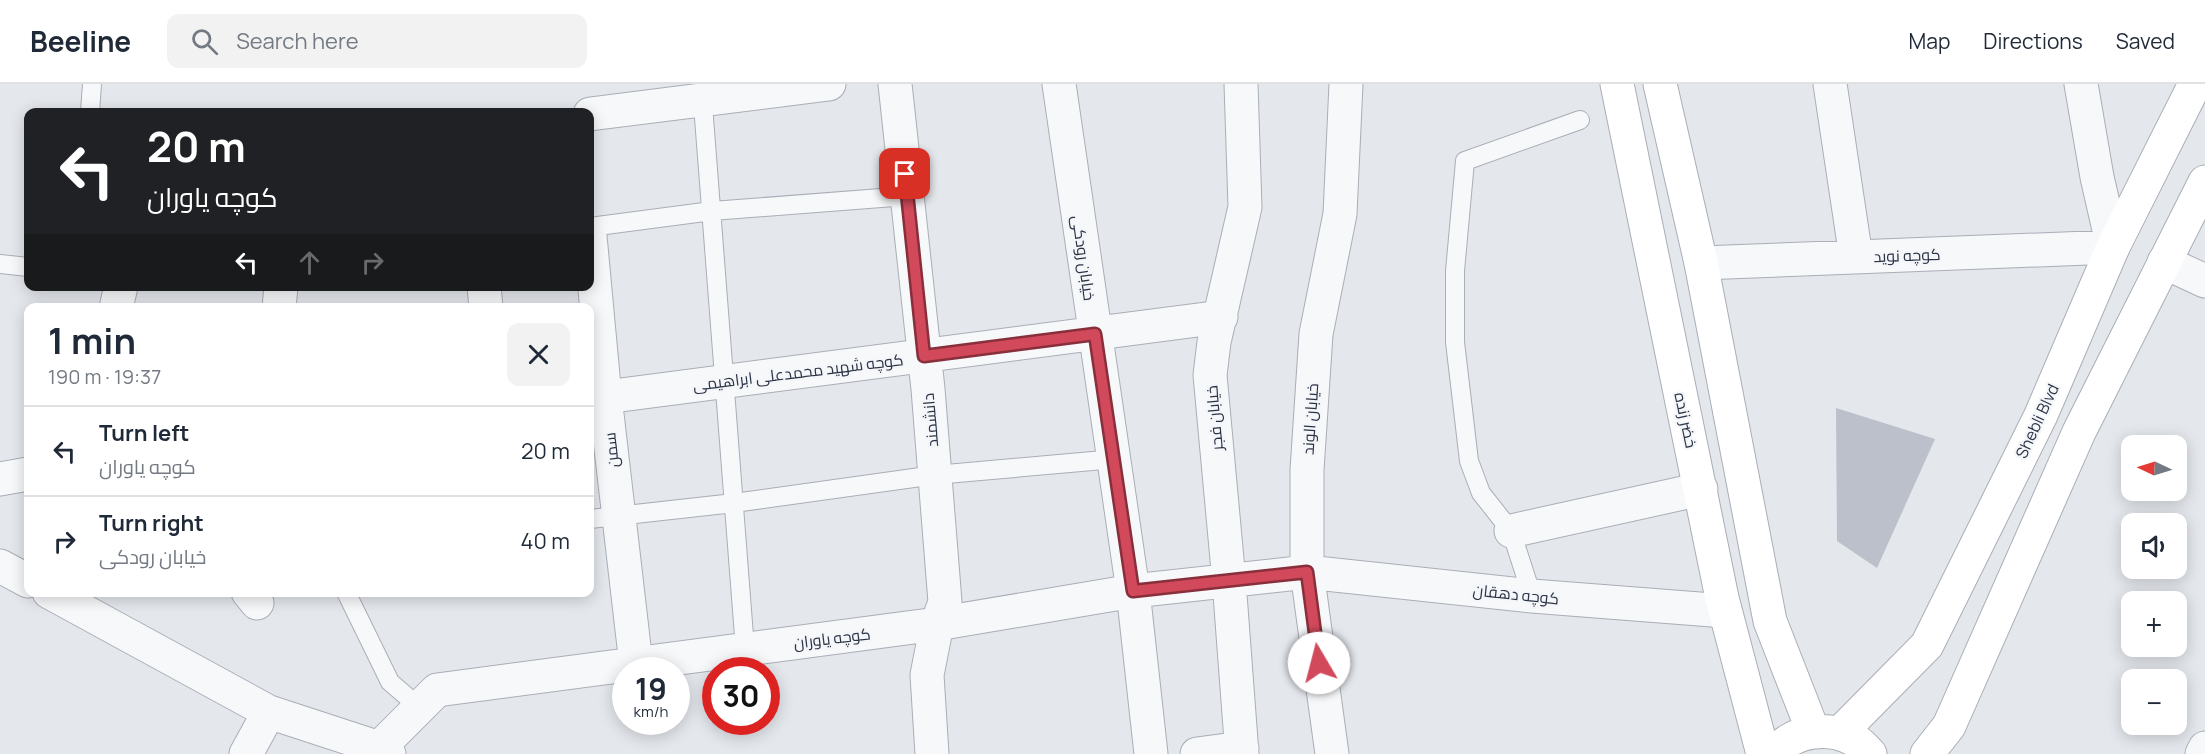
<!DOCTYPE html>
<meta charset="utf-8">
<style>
:root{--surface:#fff;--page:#f2f2f3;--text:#1f2937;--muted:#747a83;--line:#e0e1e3}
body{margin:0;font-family:Manrope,Cairo,sans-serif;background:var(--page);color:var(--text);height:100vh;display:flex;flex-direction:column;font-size:22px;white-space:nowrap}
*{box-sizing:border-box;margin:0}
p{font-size:20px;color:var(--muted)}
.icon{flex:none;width:33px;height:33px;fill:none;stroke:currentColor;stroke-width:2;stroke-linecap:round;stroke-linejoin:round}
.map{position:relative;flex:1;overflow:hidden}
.sheet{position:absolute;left:24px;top:219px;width:570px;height:294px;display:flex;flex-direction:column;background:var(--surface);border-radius:12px;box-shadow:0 3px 15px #0003}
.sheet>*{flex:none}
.banner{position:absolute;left:24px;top:24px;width:570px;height:183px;border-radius:12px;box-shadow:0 3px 15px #0003;background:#202124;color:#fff;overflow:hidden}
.needle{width:39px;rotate:274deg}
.tools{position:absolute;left:2121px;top:351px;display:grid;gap:12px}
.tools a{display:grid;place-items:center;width:66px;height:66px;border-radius:12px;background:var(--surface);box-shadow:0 3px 15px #0003;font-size:30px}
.speed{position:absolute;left:612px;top:573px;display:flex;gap:12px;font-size:30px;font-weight:700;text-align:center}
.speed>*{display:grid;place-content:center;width:78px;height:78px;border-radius:50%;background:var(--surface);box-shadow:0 3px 15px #0003;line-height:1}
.speed small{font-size:15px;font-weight:400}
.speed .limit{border:9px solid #d22;background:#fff;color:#111}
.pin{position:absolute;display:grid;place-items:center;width:51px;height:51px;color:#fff;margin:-26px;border-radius:12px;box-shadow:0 3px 9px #0006}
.me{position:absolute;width:66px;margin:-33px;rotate:352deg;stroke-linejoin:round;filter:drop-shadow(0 0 4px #0008)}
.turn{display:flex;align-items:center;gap:21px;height:126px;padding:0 24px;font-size:27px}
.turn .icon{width:78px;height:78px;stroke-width:2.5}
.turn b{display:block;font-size:42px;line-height:51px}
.lanes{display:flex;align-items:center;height:57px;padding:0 24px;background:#0003;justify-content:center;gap:30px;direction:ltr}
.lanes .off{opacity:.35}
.round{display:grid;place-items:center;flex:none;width:63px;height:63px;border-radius:12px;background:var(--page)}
.summary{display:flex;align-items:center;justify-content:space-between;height:102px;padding:0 24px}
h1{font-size:36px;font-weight:700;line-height:45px}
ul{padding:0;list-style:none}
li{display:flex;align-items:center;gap:18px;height:90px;padding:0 24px;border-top:2px solid var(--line)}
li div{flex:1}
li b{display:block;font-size:22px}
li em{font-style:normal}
header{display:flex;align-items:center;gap:36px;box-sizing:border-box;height:84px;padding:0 30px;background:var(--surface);border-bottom:2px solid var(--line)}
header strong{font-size:28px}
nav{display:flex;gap:33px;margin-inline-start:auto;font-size:21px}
.search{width:420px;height:54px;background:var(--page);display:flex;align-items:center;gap:15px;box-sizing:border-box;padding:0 21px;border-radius:12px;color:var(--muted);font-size:22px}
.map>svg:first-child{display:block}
</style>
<header>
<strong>Beeline</strong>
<div class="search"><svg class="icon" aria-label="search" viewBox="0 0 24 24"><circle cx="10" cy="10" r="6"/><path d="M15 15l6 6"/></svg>Search here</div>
<nav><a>Map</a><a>Directions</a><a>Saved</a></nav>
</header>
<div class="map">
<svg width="2205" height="670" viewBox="0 0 2205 670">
<rect width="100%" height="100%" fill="#e4e7ec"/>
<!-- building -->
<path fill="#bbc0ca" d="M1836 324 1935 355 1877 484 1837 457Z"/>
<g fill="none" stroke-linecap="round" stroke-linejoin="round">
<defs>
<path id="lane" d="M702 8 745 565
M90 28 92 0
M590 143 712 127 907 112
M0 180 28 183
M590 435 734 419 935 391 1115 375
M346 508 390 598 419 623
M1532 512 1511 447 1481 409 1469 377 1455 258V187L1465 77 1580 36"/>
<path id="street" d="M895 0 928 305 945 518 937 540 927 591 932 670
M1059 0 1133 507 1151 670
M1241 0 1245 123 1214 258 1210 291 1229 497 1242 670
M1830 0 1856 173
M590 30 829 0
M590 152 605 313 636 580
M2164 178 2205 197
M1701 179 2113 163 2097 93 2081 0
M484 202 486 224
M116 224 121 202
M279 224 281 202
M590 315 1221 233
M0 395 28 390
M1511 447 1701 405
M0 482 28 497
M49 508 269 628 379 664 389 670
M248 508 257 519
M379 664 437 606 937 540 1133 507 1307 488 1532 512 1725 527
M246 670 269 628
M1197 670 1242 664
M1332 670 1307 488V386L1316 250 1340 130 1346 0
M2202 670 2205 664"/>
<path id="secondary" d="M1617 0 1722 514 1763 670
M1660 0 1701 179 1770 537 1813 647
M1840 649 1927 561 2041 331 2113 163 2195 0
M1775 670C1792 645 1832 641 1856 657 1861 660 1866 666 1870 670
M1927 670 1949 642 2079 348 2205 98"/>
</defs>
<!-- lane casing -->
<use href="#lane" stroke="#a9aeb7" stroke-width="20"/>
<!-- street casing -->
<use href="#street" stroke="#a9aeb7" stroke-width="35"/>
<!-- secondary casing -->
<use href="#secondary" stroke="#a9aeb7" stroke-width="35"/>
<!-- lane -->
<use href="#lane" stroke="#f7f8fa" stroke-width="18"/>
<!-- street -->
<use href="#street" stroke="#f7f8fa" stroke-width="33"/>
<!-- secondary -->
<use href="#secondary" stroke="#fff" stroke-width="33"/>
</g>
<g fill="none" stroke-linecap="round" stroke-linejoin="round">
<defs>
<path id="route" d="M905 90 924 272 1095 250 1133 507 1307 488 1319 579"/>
</defs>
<!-- route casing -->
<use href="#route" stroke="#882f3b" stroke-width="15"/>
<!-- route -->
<use href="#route" stroke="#d1495b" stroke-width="10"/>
</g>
<g text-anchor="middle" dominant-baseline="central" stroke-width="4.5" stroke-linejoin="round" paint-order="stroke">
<!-- street labels -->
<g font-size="16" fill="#2b3445" stroke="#f4f6f9">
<text transform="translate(1907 171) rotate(-2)">کوچه نوید</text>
<text transform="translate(1084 174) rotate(82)">خیابان رودکی</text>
<text transform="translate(798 288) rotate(-7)">کوچه شهید محمدعلی ابراهیمی</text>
<text transform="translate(1214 334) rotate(-95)">خیابان فجر</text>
<text transform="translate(1310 335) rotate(-86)">خیابان الوند</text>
<text transform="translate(930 336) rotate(-95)">دانشمند</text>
<text transform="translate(1686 336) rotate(78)">خضر زنده</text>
<text transform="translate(2037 337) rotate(-65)">Shebli Blvd</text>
<text transform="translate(611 366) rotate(-96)">سمن</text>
<text transform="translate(1516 510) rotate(6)">کوچه دهقان</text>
<text transform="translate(832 554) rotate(-7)">کوچه یاوران</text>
</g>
</g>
</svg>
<div class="tools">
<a><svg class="needle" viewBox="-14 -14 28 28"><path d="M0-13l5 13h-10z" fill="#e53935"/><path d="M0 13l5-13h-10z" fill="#747a83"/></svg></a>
<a><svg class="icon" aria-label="sound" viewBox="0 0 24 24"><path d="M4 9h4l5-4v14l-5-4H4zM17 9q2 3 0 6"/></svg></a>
<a>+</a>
<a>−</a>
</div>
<div class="speed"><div>19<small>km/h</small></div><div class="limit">30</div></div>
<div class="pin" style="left:905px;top:90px;background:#d93025"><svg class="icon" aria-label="arrive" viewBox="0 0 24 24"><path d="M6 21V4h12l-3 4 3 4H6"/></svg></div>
<svg class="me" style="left:1319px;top:579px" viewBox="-20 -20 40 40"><circle r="19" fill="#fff"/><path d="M0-13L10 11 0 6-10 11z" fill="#d1495b"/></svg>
<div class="banner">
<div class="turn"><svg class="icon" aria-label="left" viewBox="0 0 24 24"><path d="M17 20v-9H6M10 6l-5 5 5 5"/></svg><div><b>20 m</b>کوچه یاوران</div></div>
<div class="lanes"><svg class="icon" aria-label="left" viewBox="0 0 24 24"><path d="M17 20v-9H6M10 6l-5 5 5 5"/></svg><svg class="icon off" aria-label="ahead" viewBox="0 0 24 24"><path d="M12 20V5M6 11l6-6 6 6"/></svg><svg class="icon off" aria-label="right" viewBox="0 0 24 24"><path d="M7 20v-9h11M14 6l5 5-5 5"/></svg></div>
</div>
<section class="sheet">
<div class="summary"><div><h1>1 min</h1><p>190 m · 19:37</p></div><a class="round"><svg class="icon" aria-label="close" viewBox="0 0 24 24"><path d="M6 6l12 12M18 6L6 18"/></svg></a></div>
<ul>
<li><svg class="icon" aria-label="left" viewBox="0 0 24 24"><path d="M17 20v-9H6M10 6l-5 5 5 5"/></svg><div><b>Turn left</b><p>کوچه یاوران</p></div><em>20 m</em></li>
<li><svg class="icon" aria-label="right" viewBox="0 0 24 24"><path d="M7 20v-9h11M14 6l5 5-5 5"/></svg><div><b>Turn right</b><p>خیابان رودکی</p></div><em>40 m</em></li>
</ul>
</section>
</div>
